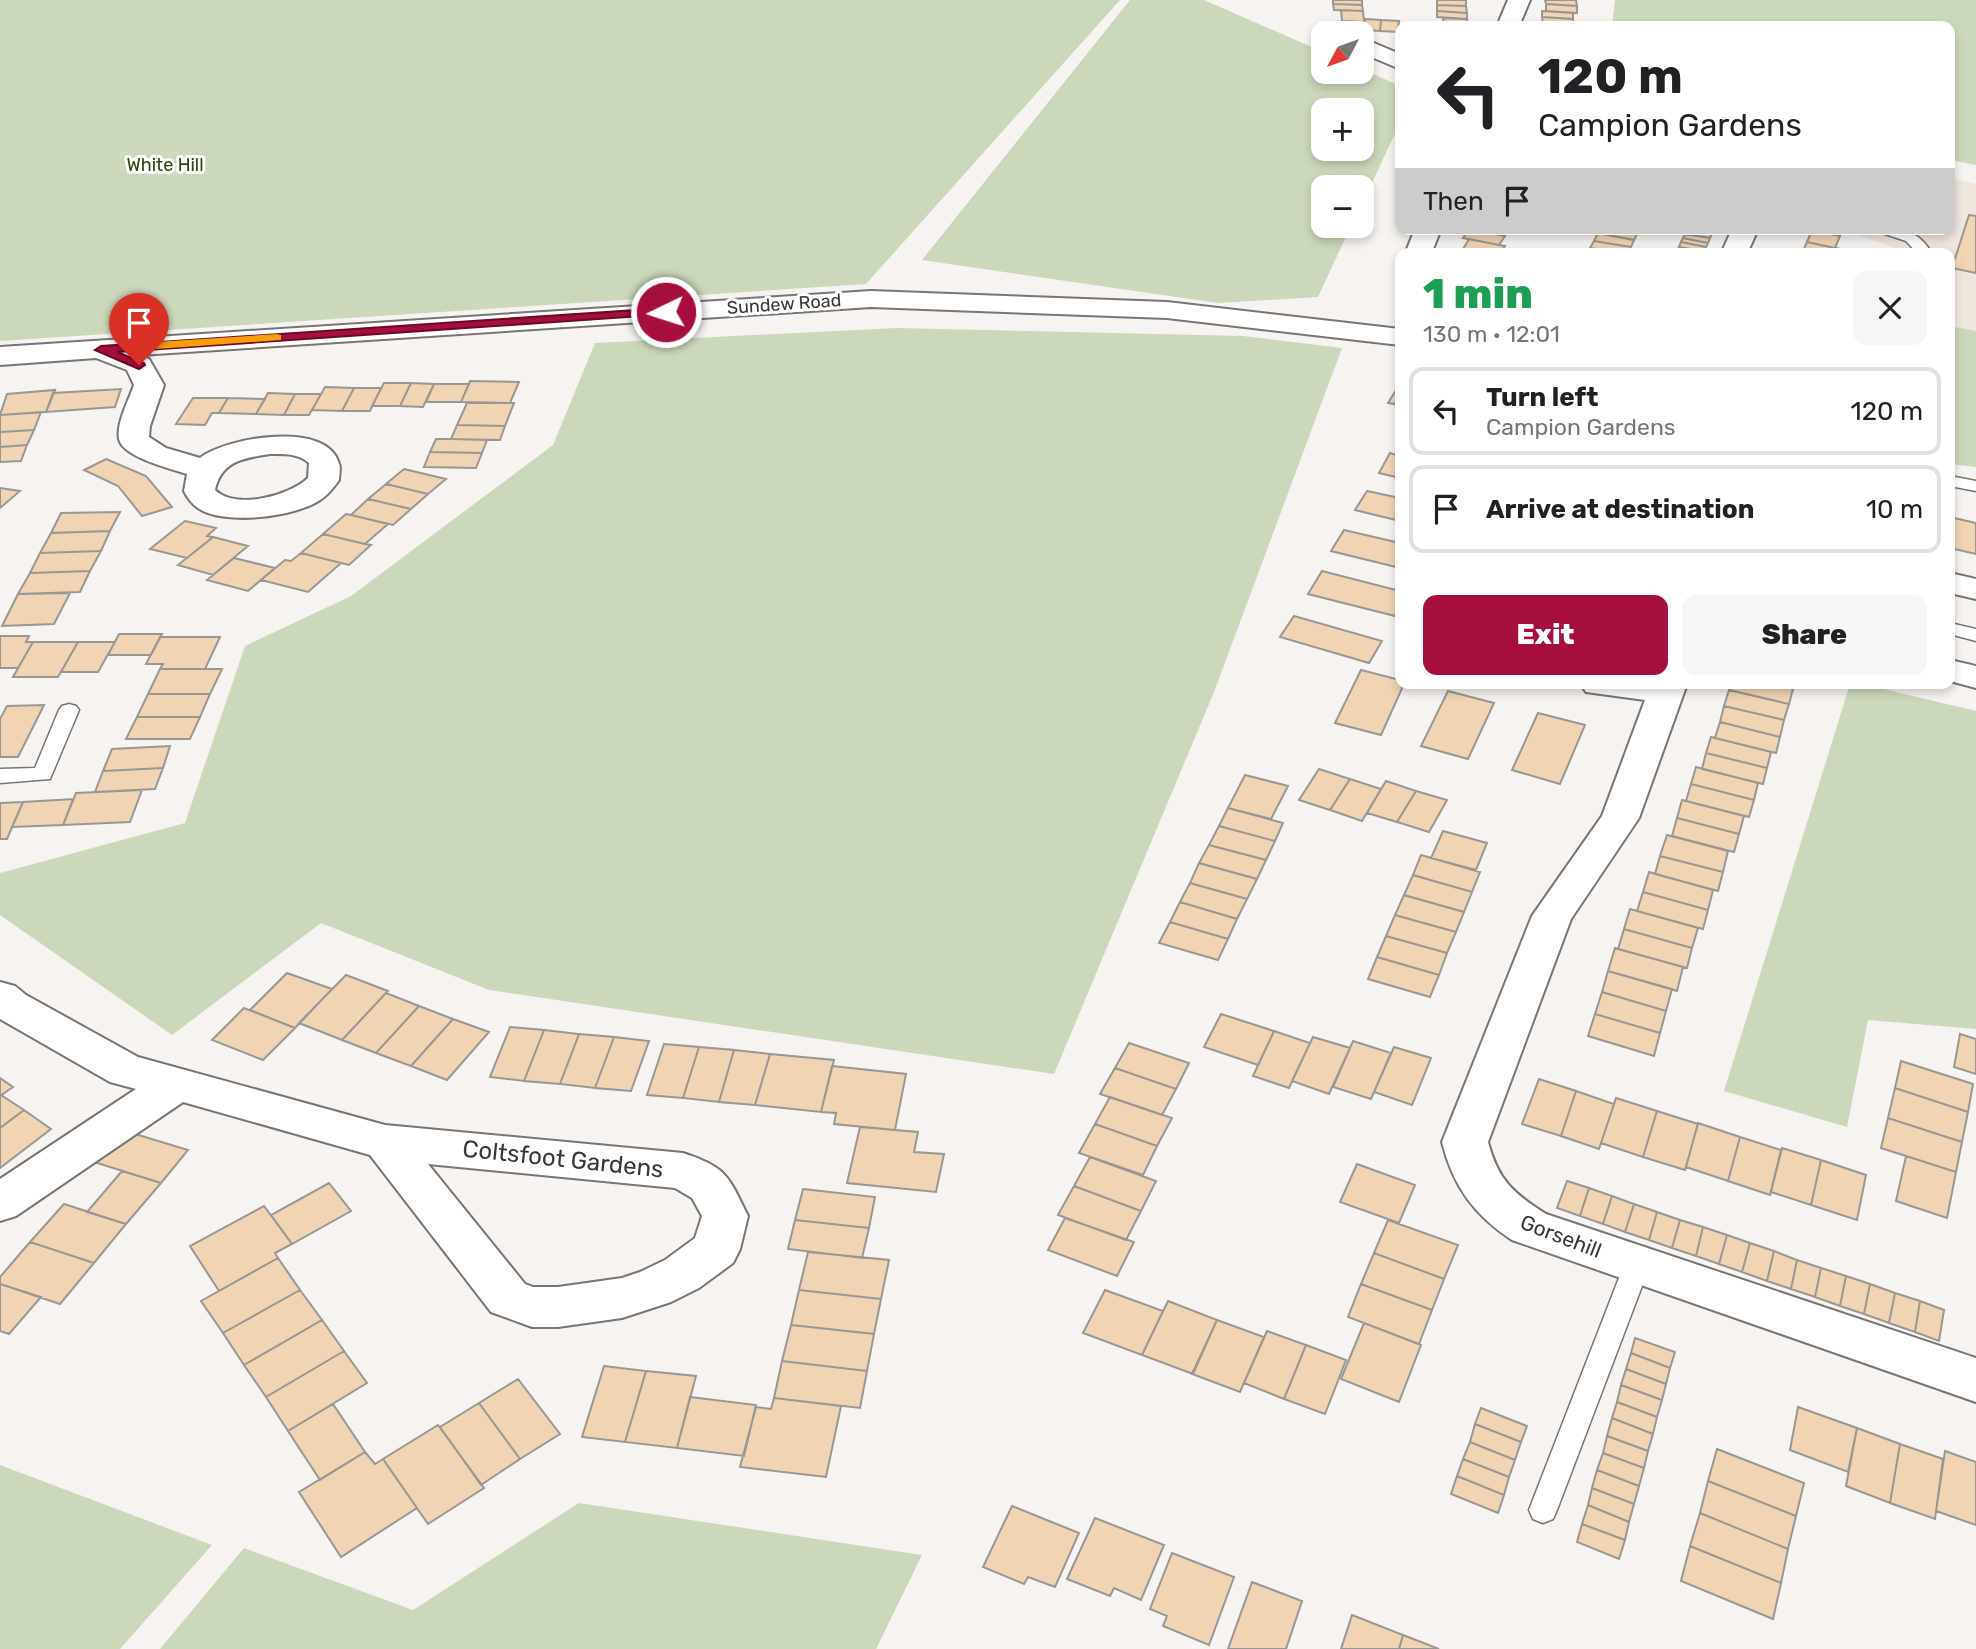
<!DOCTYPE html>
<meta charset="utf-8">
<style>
:root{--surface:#fff;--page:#f6f6f6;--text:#202124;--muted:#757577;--line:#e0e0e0;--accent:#a60e3e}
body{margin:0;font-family:Rubik,sans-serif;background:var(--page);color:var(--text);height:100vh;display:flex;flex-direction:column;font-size:26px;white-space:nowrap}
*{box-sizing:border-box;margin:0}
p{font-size:23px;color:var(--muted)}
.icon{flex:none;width:38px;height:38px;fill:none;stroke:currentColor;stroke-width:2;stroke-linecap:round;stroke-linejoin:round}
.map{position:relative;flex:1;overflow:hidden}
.sheet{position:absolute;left:1395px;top:248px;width:560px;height:441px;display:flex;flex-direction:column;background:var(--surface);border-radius:14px;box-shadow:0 4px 10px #0003}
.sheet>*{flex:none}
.guide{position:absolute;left:1395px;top:21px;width:560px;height:214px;border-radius:14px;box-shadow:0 4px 10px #0003;background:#fff;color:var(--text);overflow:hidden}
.needle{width:46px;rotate:229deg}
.tools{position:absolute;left:1311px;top:21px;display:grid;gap:14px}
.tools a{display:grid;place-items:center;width:63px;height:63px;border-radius:14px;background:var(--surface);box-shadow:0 4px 10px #0003;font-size:35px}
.pin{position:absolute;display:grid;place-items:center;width:60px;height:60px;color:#fff;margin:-72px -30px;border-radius:50% 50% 50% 0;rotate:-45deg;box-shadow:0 0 7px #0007}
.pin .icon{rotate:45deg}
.me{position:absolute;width:77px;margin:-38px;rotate:266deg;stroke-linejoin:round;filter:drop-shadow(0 0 5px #0008)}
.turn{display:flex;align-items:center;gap:24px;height:147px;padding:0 28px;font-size:32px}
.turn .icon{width:91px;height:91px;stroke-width:2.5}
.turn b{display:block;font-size:49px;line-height:60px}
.then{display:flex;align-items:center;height:66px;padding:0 28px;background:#0003;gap:14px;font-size:26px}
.round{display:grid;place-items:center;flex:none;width:74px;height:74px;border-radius:14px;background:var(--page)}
.overview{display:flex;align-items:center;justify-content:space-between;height:119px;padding:0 28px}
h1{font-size:42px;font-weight:800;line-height:52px;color:#1e9e55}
.action{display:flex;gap:14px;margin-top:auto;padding:14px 28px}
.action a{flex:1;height:80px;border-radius:14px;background:var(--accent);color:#fff;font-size:28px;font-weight:800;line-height:80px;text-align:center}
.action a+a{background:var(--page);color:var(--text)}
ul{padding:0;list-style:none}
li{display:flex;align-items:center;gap:21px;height:88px;margin:0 14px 10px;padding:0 14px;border:4px solid var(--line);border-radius:14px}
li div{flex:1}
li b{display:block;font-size:26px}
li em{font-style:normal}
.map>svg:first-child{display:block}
</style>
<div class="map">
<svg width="1976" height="1649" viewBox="0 0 1976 1649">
<rect width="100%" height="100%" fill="#f6f3f0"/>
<!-- built -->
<path fill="#efe6de" d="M1950 179 1976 184V420L1950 414V254H1891L1893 247 1852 233 1854 229H1950Z"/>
<!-- green -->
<path fill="#ccd8bb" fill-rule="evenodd" d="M0 0H1120L866 284 0 341Z
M1130 0H1204L1323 52V72H1362V69L1400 86V123L1362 204V187H1323V226H1351L1318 297 1218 303 922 260ZM1323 110H1362V149H1323Z
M1615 0H1976V165L1950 160V26H1612Z
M1950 326 1976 331V467L1950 464Z
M896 328 1243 336 1342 348 1214 692 1054 1074 489 990 321 923 172 1035 0 915V873L185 823 245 646 351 596 553 445 595 343Z
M1850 684H1862L1976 711V1029L1868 1020 1847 1127 1724 1091Z
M0 1465 212 1545 120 1649H0Z
M579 1503 922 1555 876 1649H160L244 1548 413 1610Z"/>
<!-- building -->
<path fill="#f1d4b4" stroke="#999794" stroke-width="2" d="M1333 0H1362V5L1333 4Z
M1437 0H1466V6L1437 5Z
M1545 0H1576L1577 6 1546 4Z
M1333 4 1362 5 1363 11 1334 10Z
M1546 4 1577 6V13L1546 11Z
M1437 5 1466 6 1467 13 1437 11Z
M1341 10 1363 11 1364 22 1342 21Z
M1437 11 1467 13V19L1437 17Z
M1542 11 1573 13V19L1542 17Z
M1542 17 1573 19 1574 26 1543 24Z
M1443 18 1467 19 1468 26H1444Z
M1365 19 1381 20 1380 31 1364 30Z
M1381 20 1399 21 1398 32 1380 31Z
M1969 215 1976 216V273L1952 268Z
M1469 229H1471L1505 236 1499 245 1463 238Z
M1471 229H1509L1505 236Z
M1600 229H1633L1639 230 1634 240 1598 233Z
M1687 229 1712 234 1710 238 1685 234Z
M1812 230 1840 236 1835 248 1807 242Z
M1598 233 1634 240 1631 247 1594 241Z
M1685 234 1710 238 1708 243 1683 238Z
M1683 238 1708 243 1706 247 1681 242Z
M1469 239 1499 245 1505 246 1500 254 1463 249Z
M1594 241 1631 247 1628 254 1590 248Z
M1681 242 1706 247 1704 251 1679 247Z
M1807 242 1835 248 1849 250 1848 254 1803 251Z
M1679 247 1704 251 1703 254H1692L1677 251Z
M470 381 519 382 510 403 461 402Z
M384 383H411L400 406H372Z
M411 383 434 384 423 407 400 406Z
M434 384H469L461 402H426Z
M1400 384V405L1388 403Z
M325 387 354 388 342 411 312 410Z
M354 388H381L370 411H342Z
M121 389 115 407 46 412 53 393Z
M55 390 46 412 0 415 7 394Z
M268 393 295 394 284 415 256 414Z
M295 394H321L309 415H284Z
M193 398H228L219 413H212L205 425 176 424Z
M228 398 265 399 256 414 219 413Z
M467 403H514L505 426 457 425Z
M41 412 34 430 0 432V415Z
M457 425 505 426 500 440 451 439Z
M34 430 27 445 0 447V432Z
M436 439H451L487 440 482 453 430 452Z
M27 445 21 461 0 462V447Z
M430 452 482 453 476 468 424 467Z
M1390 453 1400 456V478L1379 473Z
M106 459 146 476 172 507 142 516 118 486 84 470Z
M404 469 446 479 428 494 386 484Z
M386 484 428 494 411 509 368 499Z
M0 488 20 491 0 508Z
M1367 491 1400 498V521L1355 510Z
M368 499 411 509 393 525 351 515Z
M120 512 110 531 51 533 61 513Z
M346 514 351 515 388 524 365 544 323 534Z
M1950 517 1976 523V554L1950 548Z
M185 521 216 528 207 536 213 537 187 558 150 549Z
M1344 530 1400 543V568L1331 551Z
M110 531 101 551 40 553 51 533Z
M323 534 365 544 371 545 349 565 301 553Z
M213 537 248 546 213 575 178 565Z
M101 551 90 571 30 573 40 553Z
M301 553 341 563 308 592 261 580 285 560 291 561Z
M234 558 275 568 248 591 207 580Z
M90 571 80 592 18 594 30 573Z
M1322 571 1400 591V606L1395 616 1308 594Z
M70 593 54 624 2 626 18 594Z
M1294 616 1382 641 1369 663 1280 637Z
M119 634H162L151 655H108Z
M0 636H29L26 642H33L18 668H0Z
M160 637H220L205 669H160L163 664H146Z
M33 642H78L58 677H13Z
M78 642H115L98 672H61Z
M160 669H222L210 694H148Z
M1361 670 1400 680V684H1404L1381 735 1335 723Z
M1730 684H1775L1793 689 1789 704 1729 690Z
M1729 690 1789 704 1784 720 1724 706Z
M1448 691 1494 703 1468 759 1421 746Z
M148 694H210L200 717H137Z
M44 705 18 757H0V719L7 706Z
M1724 706 1784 720 1780 737 1720 722Z
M1538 713 1585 725 1560 784 1512 770Z
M137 717H200L190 739H126Z
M1720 722 1780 737 1776 753 1715 738Z
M1711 737 1771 752 1767 768 1706 753Z
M170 746 163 768 103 771 112 749Z
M1706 753 1767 768 1763 784 1702 769Z
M1696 767 1758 783 1754 800 1691 784Z
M163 768 155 789 95 792 103 771Z
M1319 769 1350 779 1330 810 1299 800Z
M1245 775 1288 786 1271 819 1228 808Z
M1350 779 1381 789 1362 821 1330 810Z
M1386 781 1416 791 1397 822 1367 813Z
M1691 784 1754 800 1749 817 1686 801Z
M142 790 130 822 63 825 76 793Z
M1416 791 1447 800 1429 832 1397 822Z
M73 799 63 825 12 827 23 802Z
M1682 800 1744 816 1739 834 1677 818Z
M23 802 7 839H0V803Z
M1228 808 1283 823 1275 841 1219 826Z
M1677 818 1739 834 1734 852 1672 836Z
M1219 826 1275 841 1266 860 1209 845Z
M1443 831 1487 843 1476 870 1431 858Z
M1667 835 1728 851 1723 872 1660 856Z
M1209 845 1266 860 1257 879 1199 863Z
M1421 855 1480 872 1472 892 1413 875Z
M1660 856 1723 872 1718 891 1655 874Z
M1199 863 1257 879 1247 899 1190 883Z
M1649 872 1713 890 1708 910 1643 892Z
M1413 875 1472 892 1464 912 1404 895Z
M1190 883 1247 899 1237 919 1180 902Z
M1643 892 1708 910 1703 929 1637 911Z
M1404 895 1464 912 1456 932 1395 915Z
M1180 902 1237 919 1228 939 1170 922Z
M1630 909 1698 928 1692 948 1624 929Z
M1395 915 1456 932 1447 953 1386 936Z
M1170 922 1228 939 1218 960 1159 943Z
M1624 929 1692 948 1687 968 1618 949Z
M1386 936 1447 953 1439 975 1377 957Z
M1615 948 1683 967 1677 991 1608 971Z
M1377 957 1439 975 1430 997 1368 979Z
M1608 971 1672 989 1666 1011 1602 992Z
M287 973 332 989 295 1028 250 1010Z
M346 975 388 991 342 1040 299 1023Z
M1602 992 1666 1011 1660 1033 1595 1014Z
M386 993 419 1006 376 1053 342 1040Z
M419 1006 453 1019 411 1066 376 1053Z
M244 1008 295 1028 263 1060 212 1040Z
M1221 1014 1274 1031 1258 1065 1204 1047Z
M1595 1014 1660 1033 1654 1056 1588 1036Z
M453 1019 489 1032 447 1080 411 1066Z
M510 1027 544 1030 524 1081 490 1077Z
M544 1030 579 1034 560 1084 524 1081Z
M1274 1031 1310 1043 1289 1088 1253 1076Z
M579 1034 614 1037 595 1088 560 1084Z
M1960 1034 1976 1039V1074L1954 1067Z
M614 1037 649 1041 631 1091 595 1088Z
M1313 1037 1350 1048 1329 1094 1292 1081Z
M1353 1041 1391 1053 1371 1099 1333 1087Z
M1129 1043 1189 1063 1176 1089 1115 1068Z
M664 1044 699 1047 683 1098 647 1095Z
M699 1047 734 1050 719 1102 683 1098Z
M1394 1047 1431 1058 1412 1105 1374 1092Z
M734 1050 770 1054 755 1105 719 1102Z
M770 1054 834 1060 821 1112 755 1105Z
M1901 1061 1973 1084 1968 1112 1895 1088Z
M832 1066 906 1074 895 1130 834 1124 836 1113 821 1112Z
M1115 1068 1176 1089 1162 1115 1100 1094Z
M0 1078 13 1087 0 1096Z
M1539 1079 1576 1091 1561 1136 1522 1124Z
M1895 1088 1968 1112 1962 1142 1888 1118Z
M1576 1091 1614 1104 1599 1149 1561 1136Z
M1 1095 24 1110 0 1128V1096Z
M1110 1097 1172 1118 1157 1146 1095 1124Z
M1616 1098 1657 1111 1643 1157 1601 1143Z
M24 1110 51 1129 0 1168V1128Z
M1657 1111 1698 1124 1685 1170 1643 1157Z
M1888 1118 1962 1142 1956 1172 1881 1148Z
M1698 1123 1740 1137 1728 1181 1686 1167Z
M1095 1124 1157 1146 1143 1175 1079 1153Z
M860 1127 918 1132 914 1152 944 1154 936 1192 847 1183Z
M122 1130 188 1150 161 1183 94 1162Z
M1740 1137 1781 1150 1770 1195 1728 1181Z
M1782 1148 1821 1160 1811 1205 1771 1192Z
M1906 1156 1956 1172 1947 1218 1896 1201Z
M1090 1157 1156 1181 1141 1211 1074 1186Z
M1821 1160 1866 1175 1857 1220 1811 1205Z
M1357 1164 1415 1185 1399 1223 1340 1202Z
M122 1171 161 1183 126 1224 87 1212Z
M1567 1181 1589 1188 1580 1216 1557 1208Z
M329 1183 351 1211 292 1244 271 1215Z
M1074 1186 1141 1211 1126 1240 1058 1215Z
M1589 1188 1612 1196 1603 1224 1580 1216Z
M803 1189 875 1197 869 1228 795 1220Z
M1612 1196 1634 1204 1625 1232 1603 1224Z
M64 1204 126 1224 94 1263 30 1242Z
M1634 1204 1657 1212 1649 1240 1625 1232Z
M264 1206 292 1244 275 1253 278 1258 219 1291 190 1246Z
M1657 1212 1680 1220 1672 1248 1649 1240Z
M1065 1218 1134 1242 1117 1276 1048 1250Z
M795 1220 869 1228 862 1258 788 1249Z
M1388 1220 1458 1245 1444 1279 1374 1253Z
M1680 1220 1703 1227 1696 1256 1672 1248Z
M1703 1227 1727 1235 1719 1264 1696 1256Z
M1727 1235 1750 1243 1742 1272 1719 1264Z
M30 1242 94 1263 60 1304 0 1284V1277Z
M1750 1243 1774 1251 1767 1281 1742 1272Z
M1774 1251 1797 1260 1791 1289 1767 1281Z
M808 1252 889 1260 881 1299 799 1290Z
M1374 1253 1444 1279 1432 1310 1361 1284Z
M278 1258 300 1290 223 1333 201 1301Z
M1797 1260 1821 1268 1815 1297 1791 1289Z
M1821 1268 1846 1276 1840 1306 1815 1297Z
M1846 1276 1870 1284 1864 1314 1840 1306Z
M0 1284 41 1297 9 1334 0 1331Z
M1361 1284 1432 1310 1419 1344 1348 1317Z
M1870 1284 1895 1293 1889 1323 1864 1314Z
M300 1290 322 1320 244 1365 223 1333Z
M799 1290 881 1299 874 1334 791 1325Z
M1105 1290 1163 1311 1142 1355 1083 1333Z
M1895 1293 1920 1301 1915 1332 1889 1323Z
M1168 1301 1217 1320 1193 1374 1142 1355Z
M1920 1301 1944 1310 1939 1341 1915 1332Z
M322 1320 344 1351 266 1397 244 1365Z
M1217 1320 1264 1337 1240 1392 1192 1374Z
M1364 1323 1421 1345 1399 1402 1341 1379Z
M791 1325 874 1334 867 1371 782 1361Z
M1267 1331 1306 1345 1284 1399 1244 1383Z
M1635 1338 1675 1352 1670 1368 1631 1353Z
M1306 1345 1346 1360 1325 1414 1284 1399Z
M344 1351 367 1383 288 1431 266 1397Z
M1631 1353 1670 1368 1666 1384 1626 1369Z
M782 1361 867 1371 860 1408 774 1398Z
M604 1366 646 1371 625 1442 582 1437Z
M1626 1369 1666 1384 1662 1400 1621 1385Z
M646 1371 696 1376 677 1448 625 1442Z
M518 1379 560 1434 520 1459 479 1403Z
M1621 1385 1662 1400 1657 1417 1617 1402Z
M690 1397 756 1405 744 1456 677 1448Z
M774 1398 841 1406 826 1477 740 1467 756 1407 771 1409Z
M1617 1402 1657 1417 1653 1434 1612 1418Z
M479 1403 520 1459 481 1485 440 1427Z
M333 1404 365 1452 320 1480 288 1431Z
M1798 1407 1857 1428 1848 1472 1790 1450Z
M1481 1408 1527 1426 1521 1442 1475 1424Z
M1612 1418 1653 1434 1648 1451 1607 1436Z
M1475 1424 1521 1442 1515 1460 1470 1442Z
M438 1425 484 1488 428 1524 383 1459Z
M1857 1428 1900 1444 1890 1503 1846 1486Z
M1607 1436 1648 1451 1644 1468 1603 1453Z
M1470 1442 1515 1460 1509 1477 1463 1459Z
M1900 1444 1943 1459 1935 1519 1890 1503Z
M1717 1449 1804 1483 1796 1516 1708 1481Z
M1945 1451 1976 1462V1525L1936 1511Z
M365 1452 375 1464 383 1459 417 1508 341 1557 299 1492Z
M1603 1453 1644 1468 1639 1486 1597 1470Z
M1463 1459 1509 1477 1504 1495 1457 1476Z
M1597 1470 1639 1486 1634 1504 1592 1488Z
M1457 1476 1504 1495 1498 1513 1451 1494Z
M1708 1481 1796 1516 1788 1549 1700 1513Z
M1592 1488 1634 1504 1629 1522 1588 1505Z
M1588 1505 1629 1522 1625 1540 1582 1524Z
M1012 1506 1079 1533 1055 1587 1028 1577 1024 1584 983 1567Z
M1700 1513 1788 1549 1781 1583 1690 1546Z
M1095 1518 1164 1545 1141 1600 1114 1588 1110 1596 1067 1579Z
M1582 1524 1625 1540 1619 1559 1577 1542Z
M1690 1546 1781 1583 1773 1619 1681 1581Z
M1172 1553 1234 1577 1209 1645 1163 1626 1167 1616 1150 1609Z
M1252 1582 1302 1601 1286 1649H1228Z
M1352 1615 1403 1635 1399 1649H1341Z
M1403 1635 1439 1649H1399Z"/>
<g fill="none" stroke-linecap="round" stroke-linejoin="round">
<defs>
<path id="service" d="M1870 229C1896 229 1918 227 1932 254H1918L1906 241Z
M1950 476 1976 481V491L1950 486Z
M1950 623 1976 629V641L1950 634Z
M69 704 76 706 79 710 50 779 0 783V769L35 768 59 710 62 706Z
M1637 1254 1646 1257 1650 1265 1557 1510 1553 1519 1543 1523 1533 1519 1529 1510 1624 1265 1628 1257Z"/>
<path id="minor" d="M1508 0H1530L1519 26H1497Z
M1362 38 1400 54V69L1362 53Z
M1415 229H1441L1431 254H1405Z
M1732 229H1758L1747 254H1721Z
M871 291 1167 302 1400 329V345L1167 318 871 307 140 355 149 359 164 385 150 426 149 437 166 448 200 458C225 438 328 419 339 464 341 468 339 475 339 480 334 487 328 495 320 500 295 517 224 526 198 508 192 504 187 497 184 491L187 474C172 469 122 457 119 439 116 423 129 400 134 385L127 370 96 358 0 365V347ZM270 454C284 454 298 453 309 463L308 478C289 496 236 510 215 490 221 461 244 458 270 454Z
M1950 573 1976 579V599L1950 593Z
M1950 660 1976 666V688L1950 681Z
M1581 684H1687L1639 818 1571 919 1488 1142C1498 1180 1513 1193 1546 1214L1976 1358V1402L1512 1240C1474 1215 1453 1186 1442 1142L1532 916 1602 816 1645 700 1586 692Z
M0 982 15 986 26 995 138 1057 385 1125 683 1153C728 1168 728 1176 748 1216L740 1249 733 1263 699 1288 671 1302 622 1318 558 1327H532L491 1312 370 1155 183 1102 16 1216 0 1221V1179L136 1089 110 1082 0 1019ZM428 1164 675 1188 692 1198 702 1216 695 1238 665 1260 640 1272 622 1278 558 1287H533L525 1284Z"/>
</defs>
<!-- service casing -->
<use href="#service" stroke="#787573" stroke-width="3"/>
<!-- minor casing -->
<use href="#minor" stroke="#787573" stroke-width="4"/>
<!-- service -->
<use href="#service" fill="#fff" fill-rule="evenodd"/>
<!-- minor -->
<use href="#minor" fill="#fff" fill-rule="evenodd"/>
</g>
<!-- route -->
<path fill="#a60e3e" stroke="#6c0928" stroke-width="2" d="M666 308 671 312 670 314 117 352 144 363 145 365 139 369 95 350 101 346Z"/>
<!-- slow -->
<path fill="#f59e0b" d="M277 334 281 335V340L156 349 150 346 156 342Z"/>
<g text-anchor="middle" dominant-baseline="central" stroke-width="6" stroke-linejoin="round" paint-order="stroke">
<!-- far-park labels -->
<g font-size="18" fill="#2f4106" stroke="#fff">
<text x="165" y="165">White Hill</text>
</g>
<!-- far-street labels -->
<g font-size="18" fill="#393836" stroke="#fff">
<text transform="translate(784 304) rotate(-4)">Sundew Road</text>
</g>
<!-- street labels -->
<g font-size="21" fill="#393836" stroke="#fff">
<text transform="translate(1561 1236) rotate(21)">Gorsehill</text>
</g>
<!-- near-street labels -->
<g font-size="24" fill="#393836" stroke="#fff">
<text transform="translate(563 1159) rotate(6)">Coltsfoot Gardens</text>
</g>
</g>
</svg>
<div class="tools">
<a><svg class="needle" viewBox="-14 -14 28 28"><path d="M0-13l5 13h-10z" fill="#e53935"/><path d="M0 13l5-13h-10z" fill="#757577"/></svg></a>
<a>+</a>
<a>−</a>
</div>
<div class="pin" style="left:139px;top:365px;background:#d93025"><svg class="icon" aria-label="arrive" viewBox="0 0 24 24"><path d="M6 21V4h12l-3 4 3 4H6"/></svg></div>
<svg class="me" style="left:666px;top:312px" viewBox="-20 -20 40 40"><circle r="17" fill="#a60e3e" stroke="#fff" stroke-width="3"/><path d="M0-11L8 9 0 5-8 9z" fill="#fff"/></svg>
<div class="guide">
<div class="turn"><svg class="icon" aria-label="left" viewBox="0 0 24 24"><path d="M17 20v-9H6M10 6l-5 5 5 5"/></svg><div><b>120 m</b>Campion Gardens</div></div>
<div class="then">Then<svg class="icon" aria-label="arrive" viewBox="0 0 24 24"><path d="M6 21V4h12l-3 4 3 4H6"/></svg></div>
</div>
<section class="sheet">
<div class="overview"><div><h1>1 min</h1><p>130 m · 12:01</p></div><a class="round"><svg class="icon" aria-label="close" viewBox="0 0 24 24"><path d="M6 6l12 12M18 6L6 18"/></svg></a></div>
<ul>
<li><svg class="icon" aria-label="left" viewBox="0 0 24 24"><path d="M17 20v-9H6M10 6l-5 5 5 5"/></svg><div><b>Turn left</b><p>Campion Gardens</p></div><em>120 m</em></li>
<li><svg class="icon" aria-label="arrive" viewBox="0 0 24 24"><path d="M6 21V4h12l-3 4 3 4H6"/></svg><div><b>Arrive at destination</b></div><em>10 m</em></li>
</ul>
<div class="action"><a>Exit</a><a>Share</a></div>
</section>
</div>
